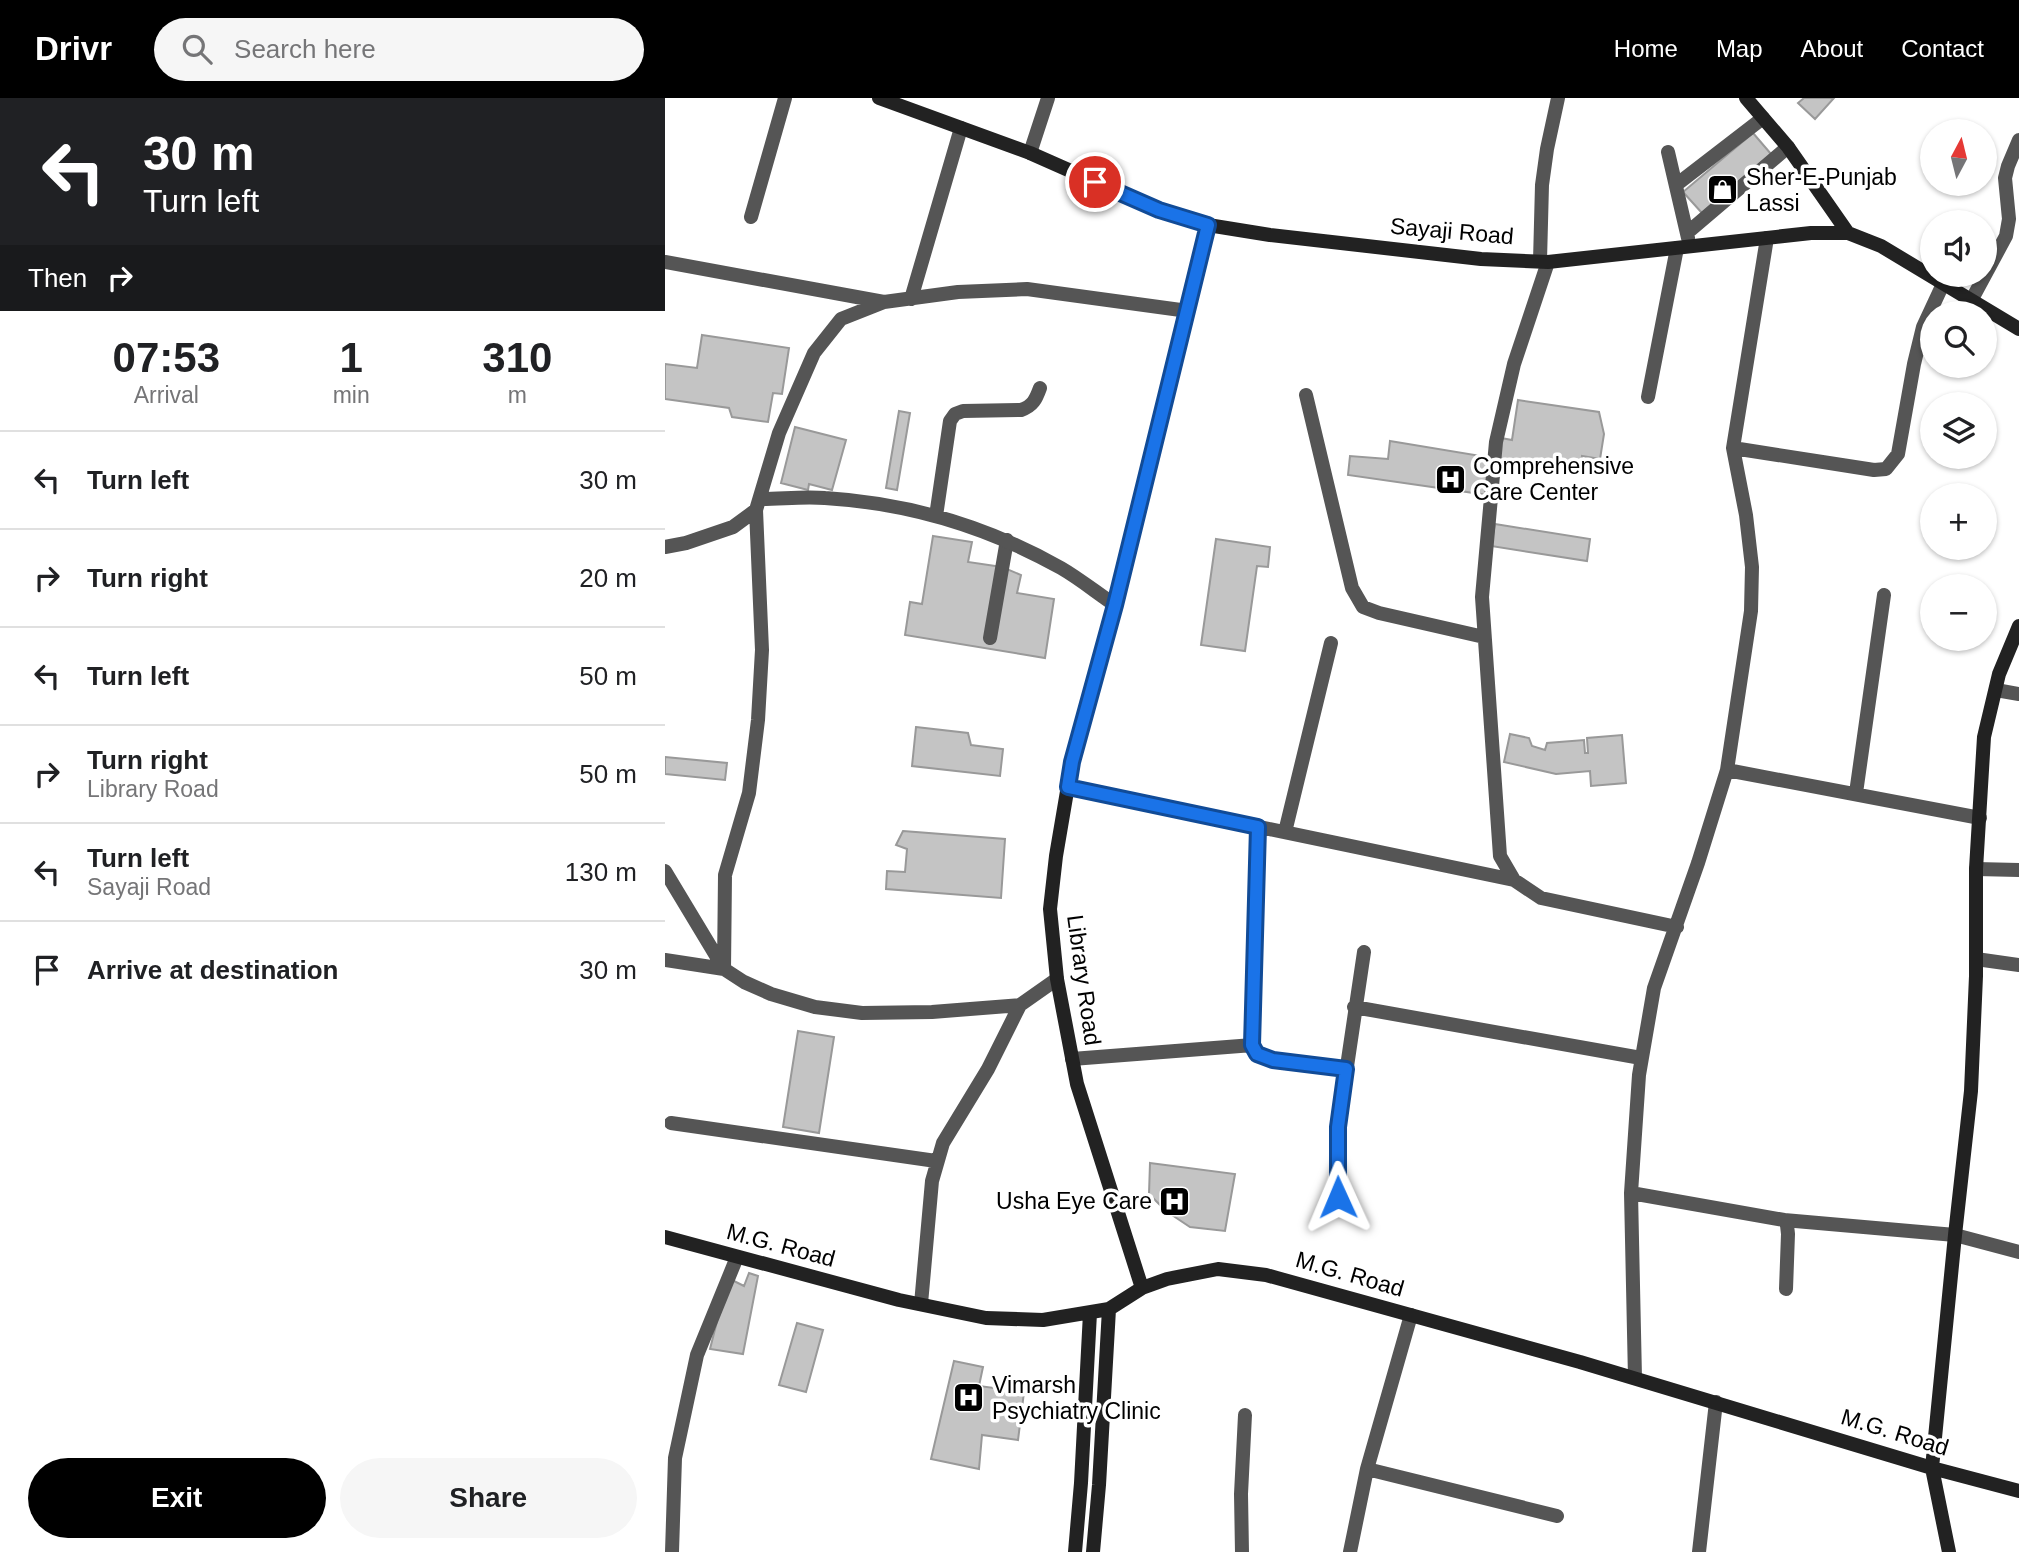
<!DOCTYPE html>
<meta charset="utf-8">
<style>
:root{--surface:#fff;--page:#f6f6f6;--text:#202124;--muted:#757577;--line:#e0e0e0;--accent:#000}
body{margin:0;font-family:Arial,sans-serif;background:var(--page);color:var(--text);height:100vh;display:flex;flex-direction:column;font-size:26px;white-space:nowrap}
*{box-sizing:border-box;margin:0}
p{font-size:23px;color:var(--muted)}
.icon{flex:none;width:38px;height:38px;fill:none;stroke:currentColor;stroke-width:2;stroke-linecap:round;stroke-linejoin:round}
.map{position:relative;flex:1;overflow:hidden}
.panel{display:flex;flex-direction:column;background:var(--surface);width:665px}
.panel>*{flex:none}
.banner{background:#202124;color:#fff;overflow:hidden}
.needle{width:46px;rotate:7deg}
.buttons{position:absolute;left:1255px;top:21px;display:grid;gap:14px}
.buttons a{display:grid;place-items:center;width:77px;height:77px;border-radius:50%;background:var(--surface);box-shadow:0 2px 5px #0004;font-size:35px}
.pin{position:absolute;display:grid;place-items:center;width:60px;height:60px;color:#fff;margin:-30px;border:4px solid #fff;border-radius:50%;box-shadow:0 2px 7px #0007}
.me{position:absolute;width:77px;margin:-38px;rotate:359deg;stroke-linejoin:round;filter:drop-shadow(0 0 5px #0008)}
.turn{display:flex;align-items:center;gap:24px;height:147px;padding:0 28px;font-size:32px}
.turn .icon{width:91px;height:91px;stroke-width:2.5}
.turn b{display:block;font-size:49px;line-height:60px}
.then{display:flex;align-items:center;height:66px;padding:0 28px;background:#0003;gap:14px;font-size:26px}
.eta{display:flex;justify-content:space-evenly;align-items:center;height:119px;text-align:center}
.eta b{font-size:42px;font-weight:800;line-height:49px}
.action{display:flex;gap:14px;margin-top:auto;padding:14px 28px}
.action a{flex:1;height:80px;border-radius:42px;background:var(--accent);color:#fff;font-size:28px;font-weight:800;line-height:80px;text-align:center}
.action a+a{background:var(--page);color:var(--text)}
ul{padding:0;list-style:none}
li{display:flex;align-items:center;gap:21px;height:98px;padding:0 28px;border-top:2px solid var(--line)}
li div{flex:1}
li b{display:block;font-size:26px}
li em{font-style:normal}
header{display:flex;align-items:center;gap:42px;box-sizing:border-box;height:98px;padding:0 35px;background:var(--accent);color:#fff}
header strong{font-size:33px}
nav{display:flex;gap:38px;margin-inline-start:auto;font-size:24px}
.search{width:490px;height:63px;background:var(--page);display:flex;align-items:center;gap:18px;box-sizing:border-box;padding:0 24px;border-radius:38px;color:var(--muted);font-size:26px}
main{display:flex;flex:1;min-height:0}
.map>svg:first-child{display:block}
</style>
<header>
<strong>Drivr</strong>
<div class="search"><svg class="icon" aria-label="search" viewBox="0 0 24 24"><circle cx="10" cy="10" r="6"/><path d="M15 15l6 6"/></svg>Search here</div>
<nav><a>Home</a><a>Map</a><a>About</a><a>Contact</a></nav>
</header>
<main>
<section class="panel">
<div class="banner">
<div class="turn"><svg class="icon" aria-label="left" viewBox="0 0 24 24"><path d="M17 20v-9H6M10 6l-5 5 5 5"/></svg><div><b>30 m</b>Turn left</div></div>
<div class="then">Then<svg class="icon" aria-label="right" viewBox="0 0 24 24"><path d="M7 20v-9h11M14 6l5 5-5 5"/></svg></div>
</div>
<div class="eta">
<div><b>07:53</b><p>Arrival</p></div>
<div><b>1</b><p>min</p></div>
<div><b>310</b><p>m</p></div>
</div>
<ul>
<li><svg class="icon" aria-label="left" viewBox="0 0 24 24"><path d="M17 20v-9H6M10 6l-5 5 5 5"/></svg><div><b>Turn left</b></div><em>30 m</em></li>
<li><svg class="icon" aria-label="right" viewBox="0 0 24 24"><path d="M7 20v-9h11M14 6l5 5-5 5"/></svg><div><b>Turn right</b></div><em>20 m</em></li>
<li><svg class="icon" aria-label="left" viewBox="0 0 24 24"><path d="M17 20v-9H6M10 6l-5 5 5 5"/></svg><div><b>Turn left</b></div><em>50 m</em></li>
<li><svg class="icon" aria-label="right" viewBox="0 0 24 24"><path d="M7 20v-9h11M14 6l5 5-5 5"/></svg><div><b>Turn right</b><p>Library Road</p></div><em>50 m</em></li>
<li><svg class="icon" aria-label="left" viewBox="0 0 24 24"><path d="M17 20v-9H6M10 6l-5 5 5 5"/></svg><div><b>Turn left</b><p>Sayaji Road</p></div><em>130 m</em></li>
<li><svg class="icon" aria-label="arrive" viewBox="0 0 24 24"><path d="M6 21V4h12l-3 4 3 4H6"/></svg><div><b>Arrive at destination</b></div><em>30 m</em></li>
</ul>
<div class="action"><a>Exit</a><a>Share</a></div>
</section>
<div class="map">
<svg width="1354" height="1454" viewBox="0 0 1354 1454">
<rect width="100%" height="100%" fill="#fff"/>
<!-- building -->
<path fill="#c4c4c4" stroke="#999" stroke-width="2" d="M1139 0H1169L1150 21 1133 5Z
M1088 35 1106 56 1037 115 1018 94Z
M37 237 124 250 117 296 108 295 103 324 67 319 64 310 0 301V266L32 270Z
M853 302 934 314 939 336 935 361 917 358 915 377 833 365 836 340 847 342Z
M234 313 245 315 232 392 221 390Z
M130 329 181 342 167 392 144 386 143 392 116 385Z
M725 343 828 360 823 397 683 377 685 358 723 361Z
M830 426 925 441 922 463 826 448Z
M268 438 307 444 303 464 337 469 356 477 352 495 389 501 380 560 240 537 245 504 257 506Z
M551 441 605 449 603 469 592 468 580 553 536 547Z
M251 629 303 635 306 647 338 651 335 678 247 668Z
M845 636 864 640 867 648 880 652 882 645 919 642 920 655H923L922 640 957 637 961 685 926 688 925 673 891 676 839 664Z
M0 659 62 665 60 682 0 676Z
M238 733 340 741 336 800 221 791 222 773 240 774 242 751 231 747Z
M133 933 169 939 154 1035 118 1029Z
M485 1065 570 1076 560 1133 525 1129 501 1113 484 1096Z
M84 1175 93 1178 78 1256 45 1251 63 1180 79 1188Z
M132 1225 158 1232 141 1294 114 1287Z
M289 1263 318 1269 314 1288 359 1294 353 1342 317 1337 314 1371 266 1361Z"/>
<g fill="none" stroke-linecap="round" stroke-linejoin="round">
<!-- lane -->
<path stroke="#555" stroke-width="14" d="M86 119 120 0
M325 540 342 442"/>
<!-- street -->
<path stroke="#555" stroke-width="14" d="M1003 54 1023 140
M365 55 383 0
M1011 87 1098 20
M1022 135 1123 49
M875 163 877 87 882 51 893 0
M0 164 219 204
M883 164 849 266 831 344 817 499 835 758 849 782 876 800 1012 829
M246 201 296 30
M1306 203 1341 138 1344 121 1340 80 1343 68 1354 42
M641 297 687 490 698 509 714 515 819 539
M983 299 1012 150
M1068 350 1209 372 1221 371 1233 356 1249 266 1258 229 1278 186
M96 401C117 401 139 398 160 400 244 405 323 429 396 470 415 481 432 495 450 507
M271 418 285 323 290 316 298 313 356 312C368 308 371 301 375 290
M0 449 21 445 68 429 91 412 114 335 149 255 176 221 219 204 293 194 362 191 523 213
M1331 592 1354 596
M1062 672 1315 720
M403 689 849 782
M1191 695 1219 497
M593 729 588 947 592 956 608 962 681 971
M620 734 666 545
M1311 771 1354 772
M0 773 59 871 79 884 106 896 150 909 197 915 267 914 355 907 392 881
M1311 861 1354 867
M0 862 59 871 60 777 84 695 93 622 97 552 91 412
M689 909 976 960
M407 961 588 947
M6 1025 271 1063
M966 1095 1119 1122 1122 1127 1123 1136 1121 1191
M673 1099V1029L699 854
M1119 1122 1290 1137 1354 1154
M256 1206 267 1083 278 1045 323 971 355 907
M970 1280 966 1095 974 977 989 890 1033 765 1062 672 1086 513 1087 469 1081 417 1068 350 1102 140
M702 1371 892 1418
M7 1454 10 1360 32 1257 72 1159
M577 1454 576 1396 580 1317
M685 1454 702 1371 746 1217
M1034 1454 1051 1304"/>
<!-- secondary -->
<path stroke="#222" stroke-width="14" d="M214 0 365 55 494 112 543 127 605 137 816 161 883 164 1146 135H1183L1216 148 1354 231
M1081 0 1123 49 1183 135
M0 1139 234 1202 321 1220 378 1222 444 1211 477 1190 502 1181 553 1171 601 1177 915 1264 1267 1370 1354 1393
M477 1190 412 986 392 881 385 811 391 758 407 664 450 507 543 127
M410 1454 416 1385 425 1215
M428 1454 434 1387 444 1211
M1284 1454 1267 1370 1290 1137 1306 993 1311 878V771L1319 639 1334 576 1354 528"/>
</g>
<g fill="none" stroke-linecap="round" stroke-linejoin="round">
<defs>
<path id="route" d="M430 84 494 112 543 127 450 507 407 664 403 689 593 729 587 947 592 956 608 962 681 971 673 1029V1099"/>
</defs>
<!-- route casing -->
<use href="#route" stroke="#114b97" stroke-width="18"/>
<!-- route -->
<use href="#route" stroke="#1a73e8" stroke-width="12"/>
</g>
<!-- icons -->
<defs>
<symbol id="shop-square" viewBox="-11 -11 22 22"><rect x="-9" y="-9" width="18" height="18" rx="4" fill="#000" stroke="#fff"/><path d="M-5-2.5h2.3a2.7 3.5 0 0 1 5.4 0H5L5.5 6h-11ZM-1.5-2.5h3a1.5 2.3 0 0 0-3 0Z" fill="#fff"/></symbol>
<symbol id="hospital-square" viewBox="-11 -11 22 22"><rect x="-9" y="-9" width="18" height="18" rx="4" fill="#000" stroke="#fff"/><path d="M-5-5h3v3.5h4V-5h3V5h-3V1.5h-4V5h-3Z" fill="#fff"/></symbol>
</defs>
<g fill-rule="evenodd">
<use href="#shop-square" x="1040" y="74" width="35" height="35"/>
<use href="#hospital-square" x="768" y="364" width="35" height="35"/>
<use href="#hospital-square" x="492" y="1086" width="35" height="35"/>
<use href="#hospital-square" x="286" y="1282" width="35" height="35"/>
</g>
<g text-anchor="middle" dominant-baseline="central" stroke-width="7" stroke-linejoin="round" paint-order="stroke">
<!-- poi labels -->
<g font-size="23" fill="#000" stroke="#fff" text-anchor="start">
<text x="1081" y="79">Sher-E-Punjab<tspan x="1081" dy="26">Lassi</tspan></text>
<text x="808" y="368">Comprehensive<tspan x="808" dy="26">Care Center</tspan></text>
<text x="487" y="1103" text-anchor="end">Usha Eye Care</text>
<text x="327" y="1287">Vimarsh<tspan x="327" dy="26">Psychiatry Clinic</tspan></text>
</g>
<!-- street labels -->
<g font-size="23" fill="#000" stroke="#fff">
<text transform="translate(787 133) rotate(5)">Sayaji Road</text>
<text transform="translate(419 882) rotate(82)">Library Road</text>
<text transform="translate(116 1147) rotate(15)">M.G. Road</text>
<text transform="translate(685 1176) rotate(16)">M.G. Road</text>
<text transform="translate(1230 1334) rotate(17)">M.G. Road</text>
</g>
</g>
</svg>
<div class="buttons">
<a><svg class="needle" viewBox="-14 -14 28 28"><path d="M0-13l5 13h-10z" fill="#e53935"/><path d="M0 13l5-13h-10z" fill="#757577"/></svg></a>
<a><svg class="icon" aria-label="sound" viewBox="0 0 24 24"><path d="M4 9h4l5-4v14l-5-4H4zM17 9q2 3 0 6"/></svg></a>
<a><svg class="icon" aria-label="search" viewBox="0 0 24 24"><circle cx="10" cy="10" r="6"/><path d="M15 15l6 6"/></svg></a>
<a><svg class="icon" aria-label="layers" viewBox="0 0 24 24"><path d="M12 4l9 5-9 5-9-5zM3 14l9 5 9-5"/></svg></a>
<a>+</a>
<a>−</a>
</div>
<div class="pin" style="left:430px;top:84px;background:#d93025"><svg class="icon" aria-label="arrive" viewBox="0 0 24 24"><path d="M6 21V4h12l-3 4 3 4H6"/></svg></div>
<svg class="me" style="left:673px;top:1099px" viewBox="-20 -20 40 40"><path d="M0-17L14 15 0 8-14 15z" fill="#1a73e8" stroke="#fff" stroke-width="4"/></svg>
</div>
</main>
